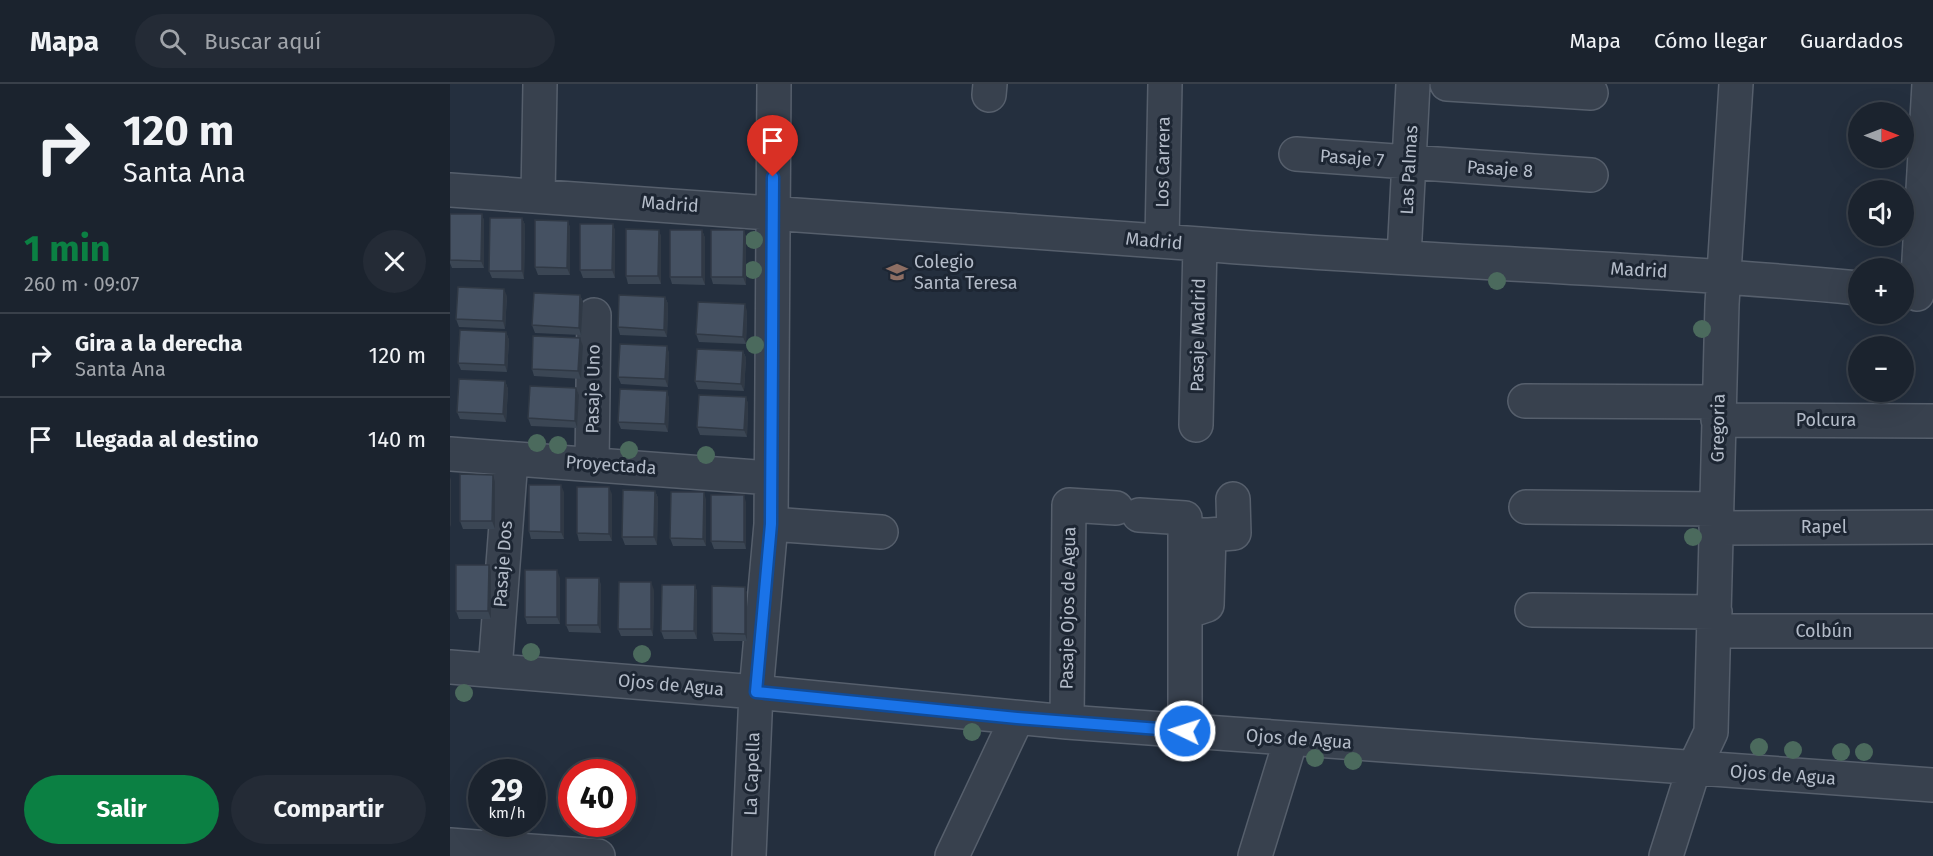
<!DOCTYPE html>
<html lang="es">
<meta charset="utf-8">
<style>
:root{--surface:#1b232e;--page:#242b36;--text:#f1f3f6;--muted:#a0a4aa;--line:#39404a;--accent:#0b8043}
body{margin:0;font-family:"Fira Sans",sans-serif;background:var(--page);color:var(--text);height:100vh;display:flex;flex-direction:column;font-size:22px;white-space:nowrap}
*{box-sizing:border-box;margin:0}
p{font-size:20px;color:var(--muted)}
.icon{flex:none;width:33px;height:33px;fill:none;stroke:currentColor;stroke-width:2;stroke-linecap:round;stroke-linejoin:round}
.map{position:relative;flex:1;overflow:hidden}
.sheet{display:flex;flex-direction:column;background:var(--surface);width:450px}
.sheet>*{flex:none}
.hud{background:#1b232e;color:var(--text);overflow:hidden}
.needle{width:39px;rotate:90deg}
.buttons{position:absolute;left:1398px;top:18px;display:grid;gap:12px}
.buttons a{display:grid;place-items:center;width:66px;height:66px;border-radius:50%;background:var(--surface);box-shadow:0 6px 24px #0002,0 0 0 2px var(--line);font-size:30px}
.speed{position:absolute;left:18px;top:675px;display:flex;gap:12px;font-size:30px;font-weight:700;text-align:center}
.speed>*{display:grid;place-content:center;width:78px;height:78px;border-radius:50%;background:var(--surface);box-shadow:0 6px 24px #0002,0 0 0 2px var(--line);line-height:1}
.speed small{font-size:15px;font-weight:400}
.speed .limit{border:9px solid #d22;background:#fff;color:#111}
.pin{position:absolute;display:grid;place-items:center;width:51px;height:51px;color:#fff;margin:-62px -26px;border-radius:50% 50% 50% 0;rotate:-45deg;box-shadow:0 0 6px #0007}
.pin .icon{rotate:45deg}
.me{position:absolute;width:66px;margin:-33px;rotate:274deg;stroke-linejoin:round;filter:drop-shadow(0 0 4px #0008)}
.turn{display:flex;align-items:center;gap:21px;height:126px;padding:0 24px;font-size:27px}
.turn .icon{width:78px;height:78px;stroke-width:2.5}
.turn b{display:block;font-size:42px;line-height:51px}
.round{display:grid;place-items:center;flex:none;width:63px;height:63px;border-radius:32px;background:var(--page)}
.summary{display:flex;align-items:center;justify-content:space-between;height:102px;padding:0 24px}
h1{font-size:36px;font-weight:700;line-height:45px;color:var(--accent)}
.button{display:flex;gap:12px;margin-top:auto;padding:12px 24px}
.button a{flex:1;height:69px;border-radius:36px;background:var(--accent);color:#fff;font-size:24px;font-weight:700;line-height:69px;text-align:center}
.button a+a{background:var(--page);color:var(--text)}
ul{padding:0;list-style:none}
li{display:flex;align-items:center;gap:18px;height:84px;padding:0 24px;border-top:2px solid var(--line)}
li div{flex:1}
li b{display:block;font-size:22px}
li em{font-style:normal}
header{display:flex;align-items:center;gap:36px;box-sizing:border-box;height:84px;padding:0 30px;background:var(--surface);border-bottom:2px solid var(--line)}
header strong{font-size:28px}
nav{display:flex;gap:33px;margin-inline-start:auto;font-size:21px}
.search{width:420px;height:54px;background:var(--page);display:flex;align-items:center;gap:15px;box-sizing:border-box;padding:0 21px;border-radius:33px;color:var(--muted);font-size:22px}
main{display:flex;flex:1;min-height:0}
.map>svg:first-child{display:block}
</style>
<header>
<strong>Mapa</strong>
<div class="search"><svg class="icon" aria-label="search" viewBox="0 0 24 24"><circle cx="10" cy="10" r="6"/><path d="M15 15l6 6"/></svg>Buscar aquí</div>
<nav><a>Mapa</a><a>Cómo llegar</a><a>Guardados</a></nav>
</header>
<main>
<section class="sheet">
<div class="hud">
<div class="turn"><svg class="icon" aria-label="right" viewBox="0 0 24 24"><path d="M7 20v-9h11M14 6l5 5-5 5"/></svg><div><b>120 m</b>Santa Ana</div></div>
</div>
<div class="summary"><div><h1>1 min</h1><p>260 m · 09:07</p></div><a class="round"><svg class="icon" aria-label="close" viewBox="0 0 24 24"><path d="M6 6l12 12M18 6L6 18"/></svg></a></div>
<ul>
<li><svg class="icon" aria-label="right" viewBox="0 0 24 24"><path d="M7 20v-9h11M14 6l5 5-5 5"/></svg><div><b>Gira a la derecha</b><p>Santa Ana</p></div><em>120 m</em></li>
<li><svg class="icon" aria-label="arrive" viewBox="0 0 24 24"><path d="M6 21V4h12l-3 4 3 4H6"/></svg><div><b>Llegada al destino</b></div><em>140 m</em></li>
</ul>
<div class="button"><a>Salir</a><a>Compartir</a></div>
</section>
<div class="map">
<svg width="1483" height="772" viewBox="0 0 1483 772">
<rect width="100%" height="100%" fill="#242f3e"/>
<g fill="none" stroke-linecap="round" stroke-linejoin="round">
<defs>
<path id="minor" d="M997 0 1141 9
M539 11 540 0
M846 70 1141 91
M0 106C250 123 500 141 750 160 969 178 1189 183 1408 204
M88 112 90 0
M712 157 715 0
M954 173 963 0
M1467 210 1479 0
M1075 317 1268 318
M1268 336 1483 337
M746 341 750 160
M0 370 321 394
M142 379 144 231
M1076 423 1266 425
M689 431 735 434V647
M321 440 431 448
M1266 444 1483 443
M735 451H759L757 521 745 525
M759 451 784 449 783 415
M1082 526 1265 528
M1265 547H1483
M0 583 306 608 617 638 1483 701
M45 586 61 375
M617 638 619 421 666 424
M0 761 148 772
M299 772 306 608 321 440 324 0
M502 772 567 634
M805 772 841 655
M1216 772 1244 684 1261 648 1272 220 1286 0"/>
</defs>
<!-- minor casing -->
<use href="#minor" stroke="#565f6c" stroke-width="36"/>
<!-- minor -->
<use href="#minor" stroke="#38414e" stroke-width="33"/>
</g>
<!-- trees -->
<g fill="#4b6a5d">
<circle cx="304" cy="156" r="9"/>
<circle cx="303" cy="186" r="9"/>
<circle cx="1047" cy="197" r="9"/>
<circle cx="1252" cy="245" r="9"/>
<circle cx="305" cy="261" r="9"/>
<circle cx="87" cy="359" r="9"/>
<circle cx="108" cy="361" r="9"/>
<circle cx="179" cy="366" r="9"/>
<circle cx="256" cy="371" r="9"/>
<circle cx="1243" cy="453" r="9"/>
<circle cx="81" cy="568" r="9"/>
<circle cx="192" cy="570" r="9"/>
<circle cx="14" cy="609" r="9"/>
<circle cx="522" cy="648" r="9"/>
<circle cx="1309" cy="663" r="9"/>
<circle cx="1343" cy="666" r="9"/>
<circle cx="1391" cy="668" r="9"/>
<circle cx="1414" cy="668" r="9"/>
<circle cx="865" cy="674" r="9"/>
<circle cx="903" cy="677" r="9"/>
</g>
<!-- wall -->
<path fill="#3b4654" d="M0 130H32L34 137V184H2L0 179Z
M72 134 75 141 74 195 42 194 39 187Z
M118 137 120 144V191H88L85 183Z
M163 140 165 147V194H133L130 186Z
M209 146 211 153V200H178L176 192Z
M252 146 255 154V201L222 200 220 193Z
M294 146 296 154V201L263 200 261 193Z
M130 211 133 218 131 251 85 249 82 241Z
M57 212 55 245 9 243 6 235Z
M215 213 218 220 217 253 170 251 168 243Z
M297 227 296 260 249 258 246 250Z
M56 248 59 256 57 288 11 286 8 279Z
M133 262 131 295 84 292 82 285Z
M217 262 219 270 218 303 171 300 168 293Z
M293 267 296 274 294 307 248 305 245 297Z
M55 297 58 305 56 338 10 335 7 328Z
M126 304 129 311 127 344 81 342 78 334Z
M217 307 219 315 218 348 171 345 168 338Z
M296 313 298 320 297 353 250 351 247 343Z
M45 398V445H13L10 437Z
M205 407 208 414 207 461H175L172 453Z
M114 408V455H81L79 447Z
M162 410V457H129L127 449Z
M256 415V462H223L220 454Z
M296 418V465H264L261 457Z
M41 488V535H9L6 527Z
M110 494V540H77L75 533Z
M149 494 151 502V549L119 548 116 541Z
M245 501 247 508V555H214L211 547Z
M295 503 297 510V557H264L262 549Z
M204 506 203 552H171L168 545Z"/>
<!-- shaded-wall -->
<path fill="#303945" d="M32 130 34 137V184L31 177Z
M72 134 75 141 74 195 72 187Z
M118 137 120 144V191L117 184Z
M163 140 165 147V194L162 186Z
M209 146 211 153V200L208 192Z
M252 146 255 154V201L252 193Z
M294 146 296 154V201L293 193Z
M54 205 57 212 55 245 53 237Z
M130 211 133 218 131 251 129 244Z
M215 213 218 220 217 253 214 246Z
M295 220 297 227 296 260 293 253Z
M56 248 59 256 57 288 55 281Z
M130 254 133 262 131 295 128 287Z
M217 262 219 270 218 303 215 295Z
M293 267 296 274 294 307 291 300Z
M55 297 58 305 56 338 53 330Z
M126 304 129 311 127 344 125 337Z
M217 307 219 315 218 348 215 340Z
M296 313 298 320 297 353 294 346Z
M43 391 45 398V445L42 437Z
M0 393 1 396V443L0 441Z
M111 401 114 408V455L111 448Z
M159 403 162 410V457L159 450Z
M205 407 208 414 207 461 204 453Z
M254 408 256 415V462L253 455Z
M294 411 296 418V465L294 458Z
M39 481 41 488V535L38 527Z
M107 486 110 494V540L107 533Z
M149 494 151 502V549L148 541Z
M201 498 204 506 203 552 201 545Z
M245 501 247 508V555L244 547Z
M295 503 297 510V557L295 550Z"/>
<!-- building -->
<path fill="#455162" stroke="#303945" stroke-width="1.5" d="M0 130H32L31 177 0 176Z
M40 134H72V187H39Z
M85 136 118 137 117 184 85 183Z
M130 140H163L162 186H130Z
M176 145 209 146 208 192H176Z
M220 146H252V193H220Z
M261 146H294L293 193H261Z
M8 203 54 205 53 237 6 235Z
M84 209 130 211 129 244 82 241Z
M169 211 215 213 214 246 168 243Z
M248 218 295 220 293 253 246 250Z
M10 246 56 248 55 281 8 279Z
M83 252 130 254 128 287 82 285Z
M170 260 217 262 215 295 168 293Z
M247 265 293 267 291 300 245 297Z
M9 295 55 297 53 330 7 328Z
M80 302 126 304 125 337 78 334Z
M170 305 217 307 215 340 168 338Z
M249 311 296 313 294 346 247 343Z
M10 390 43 391 42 437H10Z
M79 401H111V448L79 447Z
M127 403H159V450L127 449Z
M173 406 205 407 204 453H172Z
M221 408H254L253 455 220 454Z
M261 411H294V458L261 457Z
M6 481H39L38 527H6Z
M75 486H107V533H75Z
M116 494H149L148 541H116Z
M169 498H201V545H168Z
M212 501H245L244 547H211Z
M262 502 295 503V550L262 549Z"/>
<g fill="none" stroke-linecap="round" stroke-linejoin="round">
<defs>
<path id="route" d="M323 93 321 440 306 608 567 634 735 647"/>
</defs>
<!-- route casing -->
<use href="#route" stroke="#114b97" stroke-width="15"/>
<!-- route -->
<use href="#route" stroke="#1a73e8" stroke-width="10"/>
</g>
<!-- icons -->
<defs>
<symbol id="school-bare" viewBox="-9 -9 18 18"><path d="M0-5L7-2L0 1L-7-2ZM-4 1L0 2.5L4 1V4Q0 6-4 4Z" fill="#8d6e63" stroke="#1d2633" stroke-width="2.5" paint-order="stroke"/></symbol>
</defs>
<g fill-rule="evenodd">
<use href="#school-bare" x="432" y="173" width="30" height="30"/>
</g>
<g text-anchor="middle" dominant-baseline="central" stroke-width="6" stroke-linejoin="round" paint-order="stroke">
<!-- street labels -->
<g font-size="18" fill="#b4bcc9" stroke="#1d2633">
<text transform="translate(902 74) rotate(4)">Pasaje 7</text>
<text transform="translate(713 78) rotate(-89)">Los Carrera</text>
<text transform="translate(1050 85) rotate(4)">Pasaje 8</text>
<text transform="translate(959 86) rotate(-87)">Las Palmas</text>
<text transform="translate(220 120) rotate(4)">Madrid</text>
<text transform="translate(704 157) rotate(5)">Madrid</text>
<text transform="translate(1189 186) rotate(3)">Madrid</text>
<text transform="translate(748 251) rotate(-89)">Pasaje Madrid</text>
<text transform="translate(143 305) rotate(-89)">Pasaje Uno</text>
<text x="1376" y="336">Polcura</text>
<text transform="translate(1268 344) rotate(-89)">Gregoria</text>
<text transform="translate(161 381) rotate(4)">Proyectada</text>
<text x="1374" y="443">Rapel</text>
<text transform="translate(53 480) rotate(-86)">Pasaje Dos</text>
<text transform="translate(618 524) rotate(-89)">Pasaje Ojos de Agua</text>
<text x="1374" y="547">Colbún</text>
<text transform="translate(221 601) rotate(5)">Ojos de Agua</text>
<text transform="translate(849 655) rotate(4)">Ojos de Agua</text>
<text transform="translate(302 690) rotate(-88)">La Capella</text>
<text transform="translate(1333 691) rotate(4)">Ojos de Agua</text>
</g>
<!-- poi labels -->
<g font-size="18" fill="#b4bcc9" stroke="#1d2633" text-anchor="start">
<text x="464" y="178">Colegio<tspan x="464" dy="21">Santa Teresa</tspan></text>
</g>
</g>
</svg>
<div class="buttons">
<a><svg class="needle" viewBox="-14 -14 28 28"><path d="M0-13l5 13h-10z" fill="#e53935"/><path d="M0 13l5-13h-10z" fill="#a0a4aa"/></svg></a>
<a><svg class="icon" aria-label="sound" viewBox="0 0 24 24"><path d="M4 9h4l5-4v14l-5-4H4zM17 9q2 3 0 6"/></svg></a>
<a>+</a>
<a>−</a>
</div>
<div class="speed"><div>29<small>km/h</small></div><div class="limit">40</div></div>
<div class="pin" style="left:323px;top:93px;background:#d93025"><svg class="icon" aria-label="arrive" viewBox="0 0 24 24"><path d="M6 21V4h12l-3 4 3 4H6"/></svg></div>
<svg class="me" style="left:735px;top:647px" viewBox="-20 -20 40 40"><circle r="17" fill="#1a73e8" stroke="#fff" stroke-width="3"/><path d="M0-11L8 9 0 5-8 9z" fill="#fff"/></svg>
</div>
</main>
